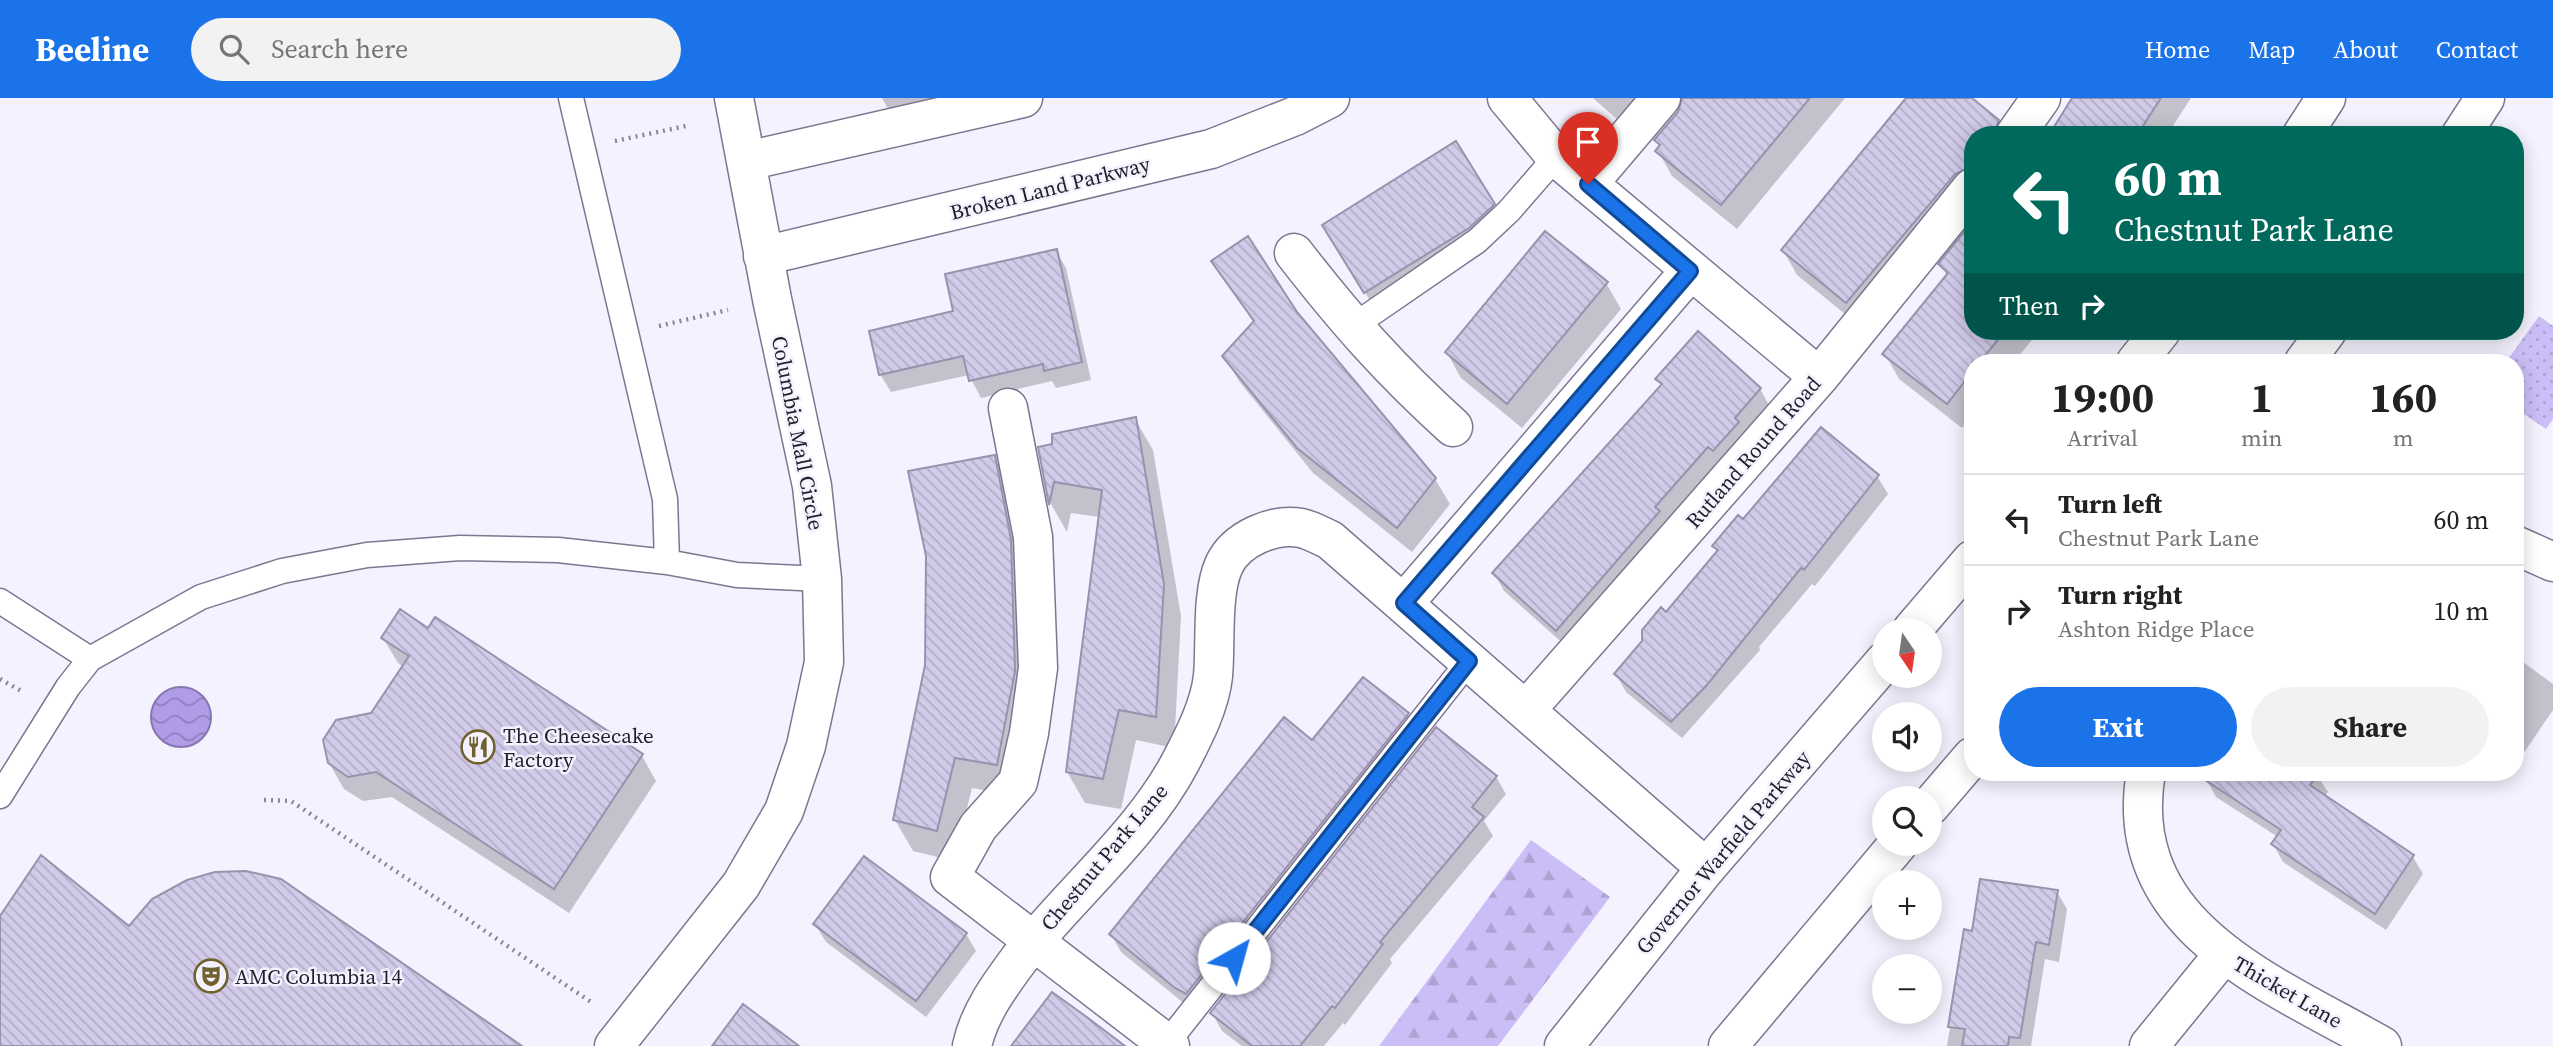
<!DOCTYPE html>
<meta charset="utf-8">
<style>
:root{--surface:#fff;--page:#f2f2f2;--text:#222;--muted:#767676;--line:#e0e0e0;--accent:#1a73e8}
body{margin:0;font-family:"Source Serif 4",serif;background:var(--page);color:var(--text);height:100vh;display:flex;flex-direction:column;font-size:26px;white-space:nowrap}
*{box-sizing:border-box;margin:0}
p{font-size:23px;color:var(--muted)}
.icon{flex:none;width:38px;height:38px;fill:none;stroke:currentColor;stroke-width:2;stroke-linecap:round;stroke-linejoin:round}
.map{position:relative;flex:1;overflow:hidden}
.side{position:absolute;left:1964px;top:256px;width:560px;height:427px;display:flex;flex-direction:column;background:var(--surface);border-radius:28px;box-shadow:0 4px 18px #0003}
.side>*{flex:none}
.top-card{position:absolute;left:1964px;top:28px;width:560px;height:214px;border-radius:28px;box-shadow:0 4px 18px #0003;background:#00695c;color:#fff;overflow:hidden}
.needle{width:46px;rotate:167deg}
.fabs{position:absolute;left:1872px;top:520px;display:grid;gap:14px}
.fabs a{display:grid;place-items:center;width:70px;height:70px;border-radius:50%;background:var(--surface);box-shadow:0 4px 18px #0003;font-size:35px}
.pin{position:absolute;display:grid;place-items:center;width:60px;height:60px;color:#fff;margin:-72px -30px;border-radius:50% 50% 50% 0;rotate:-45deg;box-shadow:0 0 7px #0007}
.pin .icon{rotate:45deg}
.me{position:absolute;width:77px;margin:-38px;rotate:38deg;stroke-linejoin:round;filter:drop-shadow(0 0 5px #0008)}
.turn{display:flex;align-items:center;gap:24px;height:147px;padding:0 35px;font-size:32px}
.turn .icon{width:91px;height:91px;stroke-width:2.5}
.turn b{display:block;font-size:49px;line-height:60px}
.then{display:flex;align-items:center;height:66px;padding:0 35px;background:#0003;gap:14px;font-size:26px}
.eta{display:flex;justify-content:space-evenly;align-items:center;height:119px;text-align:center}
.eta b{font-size:42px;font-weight:700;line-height:49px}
.cta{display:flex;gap:14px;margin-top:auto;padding:14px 35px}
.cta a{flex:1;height:80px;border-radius:42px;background:var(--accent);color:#fff;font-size:28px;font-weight:700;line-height:80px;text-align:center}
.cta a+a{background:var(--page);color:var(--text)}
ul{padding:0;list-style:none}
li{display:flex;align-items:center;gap:21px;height:91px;padding:0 35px;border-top:2px solid var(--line)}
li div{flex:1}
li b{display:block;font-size:26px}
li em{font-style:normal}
header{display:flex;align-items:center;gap:42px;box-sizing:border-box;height:98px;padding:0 35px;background:var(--accent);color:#fff}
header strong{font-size:33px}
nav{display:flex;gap:38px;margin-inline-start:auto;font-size:24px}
.search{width:490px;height:63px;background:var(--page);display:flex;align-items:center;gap:18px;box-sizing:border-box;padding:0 24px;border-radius:38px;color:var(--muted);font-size:26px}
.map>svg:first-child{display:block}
</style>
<header>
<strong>Beeline</strong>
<div class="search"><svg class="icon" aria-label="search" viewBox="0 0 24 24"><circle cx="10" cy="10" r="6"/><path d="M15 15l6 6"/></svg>Search here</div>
<nav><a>Home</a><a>Map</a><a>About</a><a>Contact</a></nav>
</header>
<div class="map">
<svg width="2553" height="948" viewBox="0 0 2553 948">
<defs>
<pattern id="forest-firs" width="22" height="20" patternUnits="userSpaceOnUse" patternTransform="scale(1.75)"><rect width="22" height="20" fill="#cbbdf5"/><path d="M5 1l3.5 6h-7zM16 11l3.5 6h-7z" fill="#aea2d2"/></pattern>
<pattern id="park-dots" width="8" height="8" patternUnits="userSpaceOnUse" patternTransform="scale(1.75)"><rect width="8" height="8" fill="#cbbdf5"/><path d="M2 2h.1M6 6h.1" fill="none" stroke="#aea2d2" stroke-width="1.8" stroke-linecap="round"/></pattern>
<pattern id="water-waves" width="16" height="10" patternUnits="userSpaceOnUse" patternTransform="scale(1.75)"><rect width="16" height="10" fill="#b19ce8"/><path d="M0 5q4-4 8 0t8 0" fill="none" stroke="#907fbc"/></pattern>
<pattern id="building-back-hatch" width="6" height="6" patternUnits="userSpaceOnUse" patternTransform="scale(1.75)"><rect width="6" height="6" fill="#d1cae8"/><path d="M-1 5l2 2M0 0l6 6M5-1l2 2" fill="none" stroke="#b3adc7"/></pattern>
</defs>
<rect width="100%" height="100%" fill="#f4f2fe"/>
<!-- forest -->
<path fill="url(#forest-firs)" d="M1531 742 1610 799 1498 948H1379Z"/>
<!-- park -->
<path fill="url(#park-dots)" d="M2539 218 2553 228V321L2546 331 2515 310V264H2506Z"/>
<!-- water -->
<path fill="url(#water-waves)" stroke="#8676af" stroke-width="2" d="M151 619a30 30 0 1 1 60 0a30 30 0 1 1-60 0Z"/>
<!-- shadow -->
<path fill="#0003" d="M882 0H964L891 16Z
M1593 0H1675L1640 42Z
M1701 0H1845L1737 131 1672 78 1658 53Z
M1909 0H1969L1997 23 2005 37H1972V99L1861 229 1797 177 1783 152Z
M2074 0H2191L2167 37H2051Z
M1493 107 1508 132 1484 155 1380 219 1339 152Z
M1972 127V233H2039L2014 264H1972V317L1962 330 1899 281 1885 256 1947 178 1941 166Z
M1056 153 1066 170 1091 282 1056 290 1052 283 981 300 969 277 891 294 880 276 955 215Z
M1213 163 1296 216 1435 381 1450 406 1412 454 1313 375 1239 283 1224 258 1254 225Z
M1606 185 1621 211 1522 330 1461 280 1447 255Z
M1698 235 1760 291 1770 309 1567 549 1504 493 1494 475 1662 288 1657 281Z
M1135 321 1153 352 1181 518 1174 650 1136 642 1121 711 1085 705 1067 674 1100 419 1071 415 1067 434 1051 406 1040 350Z
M994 359 1012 390 1028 474 1014 698 972 690 954 763 913 753 895 722Z
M1877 378 1888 396 1815 488 1812 486 1759 549 1760 552 1682 640 1626 594 1616 576 1718 455 1714 448 1743 424Z
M428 532 642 658 656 683 569 815 392 699 363 703 344 691 329 665 372 617 404 569 398 565 383 540Z
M2515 558 2553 586V612L2523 656 2515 650Z
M1407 616 1418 634 1186 907 1121 854 1111 836 1313 644Z
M2211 674H2315L2328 694 2324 699 2413 759 2423 776 2386 832 2283 764 2273 746 2278 739 2216 699 2206 681Z
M1496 679 1506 696 1484 723 1493 738 1390 861 1392 865 1345 927 1343 925 1324 948H1242L1222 933 1212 915Z
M2057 794 2067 811 2059 864 2045 861 2031 948H1947L1965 833 1973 835Z
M815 826 966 836 976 853 926 919 826 844Z"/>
<!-- building -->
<path fill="url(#building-back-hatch)" stroke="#9992af" stroke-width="2" d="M1682 0H1810L1721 107 1655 53 1660 47 1654 42 1678 14Z
M1906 0H1972L1999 22 1993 37H1972V69L1955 76 1846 205 1781 152Z
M2072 0H2161L2137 37H2049Z
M1456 43 1495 106 1469 130 1364 195 1322 127Z
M1972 124V233H2005L1980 264H1972V274L1947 306 1882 256 1948 175 1938 166Z
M1545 133 1608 184 1507 306 1445 254Z
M1248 138 1297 214 1436 380 1397 430 1297 350 1222 258 1254 223 1211 163Z
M1057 151 1082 264 1044 273 1043 266 969 283 963 258 879 277 869 233 953 213 945 176Z
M1698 233 1761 290 1735 320 1739 324 1713 353 1708 349 1655 409 1660 413 1556 533 1492 475 1662 286 1655 281Z
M1136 319 1164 486 1156 619 1119 612 1103 681 1066 674 1102 392 1054 384 1049 407 1038 349 1052 346V336Z
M1821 329 1879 377 1804 472 1801 470 1707 587 1671 624 1614 576 1642 543V532L1661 509 1666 514 1718 452 1712 448 1738 417 1743 421Z
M995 357 1011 442 1015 573 997 667 955 660 937 733 893 722 925 567 926 458 908 373Z
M400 511 428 530 435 519 643 656 554 791 376 674 348 679 328 665 323 642 336 622 371 615 409 558 381 540Z
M1363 579 1409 615 1186 896 1175 890 1109 836 1284 619 1312 642Z
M1436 629 1497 678 1472 709 1484 719 1380 844 1383 846 1335 910 1332 908 1300 948H1252L1210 915Z
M2193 674H2320L2310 687 2414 757 2375 816 2271 746 2281 732Z
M41 757 129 828 152 801 187 782 215 774 246 773 281 781 522 948H0V818Z
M864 758 967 835 916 903 813 826Z
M1980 781 2058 792 2049 847 2036 844 2020 940 2009 939 2008 948H1962L1965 931 1948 929 1964 831 1972 833Z
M1052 894 1084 917 1125 948H1011Z
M743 906 799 948H712Z"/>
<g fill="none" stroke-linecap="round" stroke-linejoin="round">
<defs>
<path id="lane" d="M571 0 665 401 667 464
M1352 229 1477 143 1509 113 1556 59
M0 503 90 561
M0 698 68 589 90 561 201 499 282 473 367 457 460 450 558 452 667 464 737 477 822 481
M1167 945 1469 563"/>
<path id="street" d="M1507 0 1556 59 1819 279
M2015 37 2041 0
M747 63 1023 0
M1588 86 1661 0
M1294 155C1346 222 1390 272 1453 329
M763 158 1211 51 1295 18 1330 0
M1008 310 1033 439 1038 570 1029 635 1018 684 978 729 950 779 1170 948
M2515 447 2553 464
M1404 505 1690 173
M1526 612 1819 279 1972 90
M2146 674C2119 829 2272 885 2382 948
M614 948 741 787 784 713 806 648 824 564 822 481 812 388 772 201 734 0
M972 948C979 915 1000 887 1020 860 1071 795 1143 736 1181 663 1194 638 1210 607 1213 578 1216 547 1211 495 1224 467 1236 441 1273 425 1301 430 1311 432 1321 438 1330 442L1706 770
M2149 948 2223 857"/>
<path id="primary" d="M2302 37 2326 0
M2461 37 2485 0
M2136 264 2161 233
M2304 264 2327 233
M1912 532 1972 462
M1930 708 1972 659
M1564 948 1706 770 1885 563
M1728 948 1898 746"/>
</defs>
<!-- lane casing -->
<use href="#lane" stroke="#7d7691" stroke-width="27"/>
<!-- street casing -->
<use href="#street" stroke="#7d7691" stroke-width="41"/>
<!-- primary casing -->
<use href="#primary" stroke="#7d7691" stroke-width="41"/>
<!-- path -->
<path stroke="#898792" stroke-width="4.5" stroke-dasharray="2 5" stroke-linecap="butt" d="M615 43 686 28
M659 228 728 212
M0 581 23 594
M264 702 291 703 594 906"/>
<!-- lane -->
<use href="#lane" stroke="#fff" stroke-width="24"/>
<!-- street -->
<use href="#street" stroke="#fff" stroke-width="38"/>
<!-- primary -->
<use href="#primary" stroke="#fff" stroke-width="38"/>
</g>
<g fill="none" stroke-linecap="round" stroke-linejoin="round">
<defs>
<path id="route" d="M1234 860 1469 563 1404 505 1690 173 1588 86"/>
</defs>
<!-- route casing -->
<use href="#route" stroke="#114b97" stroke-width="18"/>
<!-- route -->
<use href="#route" stroke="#1a73e8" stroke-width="12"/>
</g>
<!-- icons -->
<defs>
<symbol id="restaurant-ring" viewBox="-11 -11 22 22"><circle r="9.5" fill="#f4f2fe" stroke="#6f622f" stroke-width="1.5"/><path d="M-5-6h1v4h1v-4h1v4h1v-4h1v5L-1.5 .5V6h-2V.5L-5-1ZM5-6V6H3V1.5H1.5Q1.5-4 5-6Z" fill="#6f622f"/></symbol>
<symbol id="theatre-ring" viewBox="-11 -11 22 22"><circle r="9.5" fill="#f4f2fe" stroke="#6f622f" stroke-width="1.5"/><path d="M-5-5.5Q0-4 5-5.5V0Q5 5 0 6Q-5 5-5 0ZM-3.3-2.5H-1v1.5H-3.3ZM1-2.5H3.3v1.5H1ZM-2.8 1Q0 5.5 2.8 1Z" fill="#6f622f"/></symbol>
</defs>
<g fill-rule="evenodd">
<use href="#restaurant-ring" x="459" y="630" width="38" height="38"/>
<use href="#theatre-ring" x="192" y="859" width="38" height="38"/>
</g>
<g text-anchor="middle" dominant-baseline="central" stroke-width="5" stroke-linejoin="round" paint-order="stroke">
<!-- street labels -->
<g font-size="21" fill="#221f2a" stroke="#f4f2fe">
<text transform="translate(1050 90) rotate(-14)">Broken Land Parkway</text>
<text transform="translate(798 335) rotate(79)">Columbia Mall Circle</text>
<text transform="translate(1753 354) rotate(-49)">Rutland Round Road</text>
<text transform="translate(1723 754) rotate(-50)">Governor Warfield Parkway</text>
<text transform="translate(1104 759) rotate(-50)">Chestnut Park Lane</text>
<text transform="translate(2288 894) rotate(30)">Thicket Lane</text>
</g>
<!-- poi labels -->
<g font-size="21" fill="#221f2a" stroke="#f4f2fe" text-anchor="start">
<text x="503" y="637">The Cheesecake<tspan x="503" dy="24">Factory</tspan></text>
<text x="235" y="878">AMC Columbia 14</text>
</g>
</g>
</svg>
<div class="fabs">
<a><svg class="needle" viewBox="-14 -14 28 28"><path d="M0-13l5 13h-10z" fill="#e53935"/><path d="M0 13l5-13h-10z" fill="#767676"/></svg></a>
<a><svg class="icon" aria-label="sound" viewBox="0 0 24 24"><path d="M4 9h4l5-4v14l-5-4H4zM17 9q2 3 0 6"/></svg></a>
<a><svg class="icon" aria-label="search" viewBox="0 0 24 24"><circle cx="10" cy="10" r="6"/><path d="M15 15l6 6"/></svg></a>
<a>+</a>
<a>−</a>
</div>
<div class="pin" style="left:1588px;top:86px;background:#d93025"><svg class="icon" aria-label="arrive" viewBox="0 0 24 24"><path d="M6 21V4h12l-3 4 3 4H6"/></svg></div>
<svg class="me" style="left:1234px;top:860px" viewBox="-20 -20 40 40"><circle r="19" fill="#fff"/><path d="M0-13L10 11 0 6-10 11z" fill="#1a73e8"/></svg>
<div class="top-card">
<div class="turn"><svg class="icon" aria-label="left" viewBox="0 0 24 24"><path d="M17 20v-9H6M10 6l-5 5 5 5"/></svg><div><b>60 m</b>Chestnut Park Lane</div></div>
<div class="then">Then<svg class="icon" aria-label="right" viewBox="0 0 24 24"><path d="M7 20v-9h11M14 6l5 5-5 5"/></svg></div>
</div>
<section class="side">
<div class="eta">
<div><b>19:00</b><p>Arrival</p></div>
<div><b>1</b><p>min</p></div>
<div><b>160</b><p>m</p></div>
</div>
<ul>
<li><svg class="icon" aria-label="left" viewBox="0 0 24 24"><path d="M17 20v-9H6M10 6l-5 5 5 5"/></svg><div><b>Turn left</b><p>Chestnut Park Lane</p></div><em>60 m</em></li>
<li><svg class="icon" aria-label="right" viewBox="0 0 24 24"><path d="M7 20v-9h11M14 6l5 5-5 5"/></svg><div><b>Turn right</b><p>Ashton Ridge Place</p></div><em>10 m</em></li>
</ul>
<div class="cta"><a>Exit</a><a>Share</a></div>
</section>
</div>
